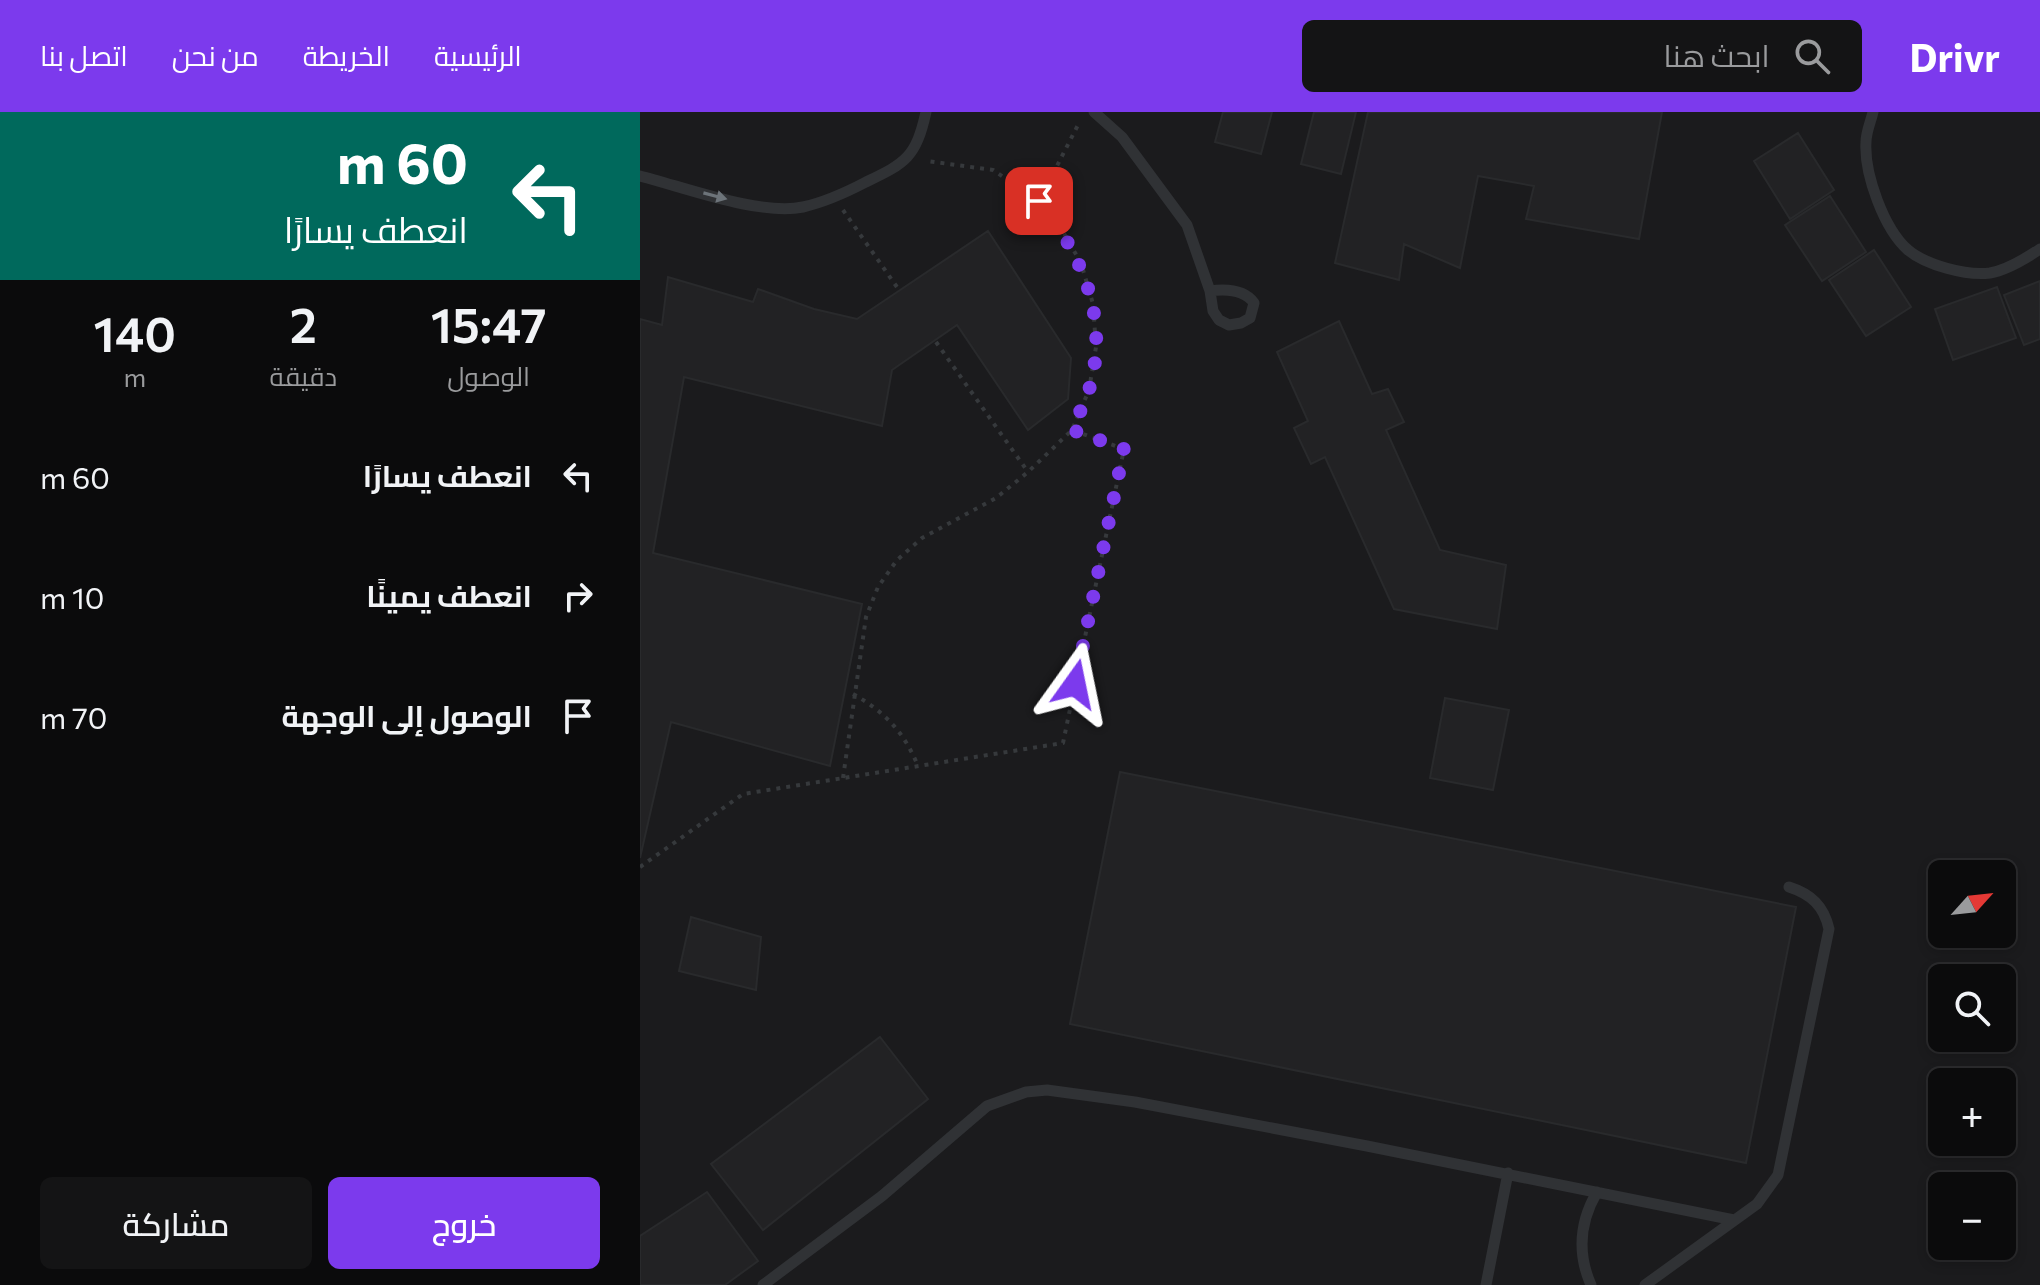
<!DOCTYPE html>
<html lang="ar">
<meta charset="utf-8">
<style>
:root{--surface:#0b0b0c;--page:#141415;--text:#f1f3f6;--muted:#9a9b9d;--line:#2b2b2d;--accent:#7c3aed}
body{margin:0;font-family:Commissioner,Cairo,sans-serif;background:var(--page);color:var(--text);direction:rtl;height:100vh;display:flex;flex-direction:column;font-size:30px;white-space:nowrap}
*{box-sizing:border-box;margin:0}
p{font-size:26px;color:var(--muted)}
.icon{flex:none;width:44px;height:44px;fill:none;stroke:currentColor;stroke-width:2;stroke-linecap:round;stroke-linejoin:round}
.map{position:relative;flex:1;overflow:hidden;direction:ltr}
.details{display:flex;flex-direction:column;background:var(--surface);width:640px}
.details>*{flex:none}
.top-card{background:#00695c;color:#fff;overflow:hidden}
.needle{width:52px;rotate:63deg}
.tools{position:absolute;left:1288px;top:748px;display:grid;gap:16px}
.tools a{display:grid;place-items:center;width:88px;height:88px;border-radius:12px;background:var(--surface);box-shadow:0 4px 12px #0003,0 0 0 2px var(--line);font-size:40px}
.pin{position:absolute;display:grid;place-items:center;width:68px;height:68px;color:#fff;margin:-34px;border-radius:16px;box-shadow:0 4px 12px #0006}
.me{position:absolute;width:88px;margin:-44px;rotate:12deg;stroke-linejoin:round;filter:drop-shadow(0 0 6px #0008)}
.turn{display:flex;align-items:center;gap:28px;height:168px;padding:0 40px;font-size:36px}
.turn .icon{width:104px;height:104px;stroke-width:2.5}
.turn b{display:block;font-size:56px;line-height:68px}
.eta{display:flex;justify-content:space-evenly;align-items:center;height:136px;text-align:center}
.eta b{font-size:48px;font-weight:600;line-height:56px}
.primary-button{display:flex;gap:16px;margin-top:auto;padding:16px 40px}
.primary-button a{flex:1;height:92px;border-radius:12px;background:var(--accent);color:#fff;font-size:32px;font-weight:600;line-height:92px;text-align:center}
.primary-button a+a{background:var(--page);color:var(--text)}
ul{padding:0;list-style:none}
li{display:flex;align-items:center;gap:24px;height:120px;padding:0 40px}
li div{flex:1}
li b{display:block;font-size:30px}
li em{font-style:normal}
header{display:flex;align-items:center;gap:48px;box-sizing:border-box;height:112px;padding:0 40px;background:var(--accent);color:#fff}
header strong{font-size:38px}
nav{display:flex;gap:44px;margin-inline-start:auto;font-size:28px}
.search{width:560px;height:72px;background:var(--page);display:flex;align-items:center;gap:20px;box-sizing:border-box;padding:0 28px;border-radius:12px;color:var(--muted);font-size:30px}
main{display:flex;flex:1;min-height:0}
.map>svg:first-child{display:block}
</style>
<header>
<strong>Drivr</strong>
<div class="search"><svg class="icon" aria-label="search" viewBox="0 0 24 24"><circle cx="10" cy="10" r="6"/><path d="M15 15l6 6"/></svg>ابحث هنا</div>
<nav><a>الرئيسية</a><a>الخريطة</a><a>من نحن</a><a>اتصل بنا</a></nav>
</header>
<main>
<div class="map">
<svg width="1400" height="1173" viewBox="0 0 1400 1173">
<rect width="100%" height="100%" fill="#0f0f10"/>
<!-- built -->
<path fill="#1b1b1d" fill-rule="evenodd" d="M0 0H1400V1173H0ZM1302 762H1362V822H1302ZM1302 866H1362V926H1302ZM1302 970H1362V1030H1302ZM1302 1074H1362V1134H1302Z"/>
<!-- building -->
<path fill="#222224" stroke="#292a2c" stroke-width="2" d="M583 0H632L621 42 575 30Z
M674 0H716L701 62 661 52Z
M728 0H1022L999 127 886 107 894 74 838 64 820 156 764 132 759 168 695 151Z
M1158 21 1194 78 1150 107 1114 49Z
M1190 84 1226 140 1182 169 1145 113Z
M348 119 431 246 428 287 388 318 317 213 252 258 242 314 44 265 13 441 222 492 190 654 31 610 0 746V207L22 213 28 165 113 190 118 177 174 197 217 207Z
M1234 138 1271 195 1226 224 1189 168Z
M1400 169V227L1384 233 1364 183Z
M1357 175 1376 226 1313 248 1295 197Z
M699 209 732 282 748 277 764 310 746 318 800 438 866 453 857 517 754 497 685 345 671 352 654 316 668 309 637 240Z
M805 586 869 598 853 678 790 666Z
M480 660 1156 795 1106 1051 430 912Z
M51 805 121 825 116 878 39 859Z
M240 925 288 987 123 1118 71 1052Z
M67 1080 118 1149 85 1173H0V1124Z"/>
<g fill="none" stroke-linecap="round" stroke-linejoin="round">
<!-- path -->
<path stroke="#36393c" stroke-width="4" stroke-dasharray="4 6" stroke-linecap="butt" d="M399 89 440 9
M203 98 259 178
M296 230 388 360
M213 582C245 600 264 620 278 654
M203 666 226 505 238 475 257 448 282 426 356 386 388 360 432 318 449 278 456 235 453 192 441 151 419 113 399 89 353 58 287 49
M0 755 103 682 423 631 484 337 432 318"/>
<!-- lane -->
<path stroke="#303235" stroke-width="11" d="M454 0 482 25 547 113 570 179 573 199 579 208 589 213 601 211 610 206 614 191C604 177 585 177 570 179
M1233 0C1231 9 1226 20 1226 30 1224 62 1244 117 1268 138 1286 153 1326 164 1350 161 1367 158 1385 147 1400 137
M0 64C44 75 120 104 163 95 185 90 205 81 226 70 266 51 276 45 286 0
M123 1173 242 1084 347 994 386 980 407 978 495 990 727 1034 1094 1108
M846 1173 868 1061
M951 1173C937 1141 939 1111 957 1080
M1005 1173 1117 1092 1138 1063 1189 817C1184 794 1171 782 1149 775"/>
</g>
<!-- one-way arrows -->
<defs><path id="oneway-solid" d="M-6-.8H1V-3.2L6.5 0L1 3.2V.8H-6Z" transform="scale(2)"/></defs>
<use fill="#6d747a" href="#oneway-solid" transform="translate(75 84) rotate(15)"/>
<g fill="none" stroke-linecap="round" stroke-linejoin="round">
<!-- route -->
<path stroke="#7c3aed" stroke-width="14" stroke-dasharray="0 25.2" d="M399 89C443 144 470 207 449 278 445 291 437 305 432 318L484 337 435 572"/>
</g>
</svg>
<div class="tools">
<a><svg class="needle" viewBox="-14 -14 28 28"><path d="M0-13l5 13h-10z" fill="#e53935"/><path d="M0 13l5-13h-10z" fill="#9a9b9d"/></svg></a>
<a><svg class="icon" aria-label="search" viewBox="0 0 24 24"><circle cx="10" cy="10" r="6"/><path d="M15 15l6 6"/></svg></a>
<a>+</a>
<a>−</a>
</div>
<div class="pin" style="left:399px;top:89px;background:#d93025"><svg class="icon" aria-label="arrive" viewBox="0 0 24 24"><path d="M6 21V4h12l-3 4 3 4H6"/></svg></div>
<svg class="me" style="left:435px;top:572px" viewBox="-20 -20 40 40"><path d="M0-17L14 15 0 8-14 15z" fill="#7c3aed" stroke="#fff" stroke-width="4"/></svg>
</div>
<section class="details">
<div class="top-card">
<div class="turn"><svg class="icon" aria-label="left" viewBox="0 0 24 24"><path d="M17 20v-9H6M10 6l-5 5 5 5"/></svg><div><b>60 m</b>انعطف يسارًا</div></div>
</div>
<div class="eta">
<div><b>15:47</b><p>الوصول</p></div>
<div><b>2</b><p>دقيقة</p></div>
<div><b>140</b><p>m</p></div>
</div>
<ul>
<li><svg class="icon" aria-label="left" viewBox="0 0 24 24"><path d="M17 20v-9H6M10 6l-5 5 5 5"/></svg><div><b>انعطف يسارًا</b></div><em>60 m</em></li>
<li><svg class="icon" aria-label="right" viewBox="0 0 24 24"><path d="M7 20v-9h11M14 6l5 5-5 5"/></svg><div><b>انعطف يمينًا</b></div><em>10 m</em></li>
<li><svg class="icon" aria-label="arrive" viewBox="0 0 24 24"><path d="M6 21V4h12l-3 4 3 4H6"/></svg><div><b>الوصول إلى الوجهة</b></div><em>70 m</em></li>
</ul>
<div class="primary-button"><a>خروج</a><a>مشاركة</a></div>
</section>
</main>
